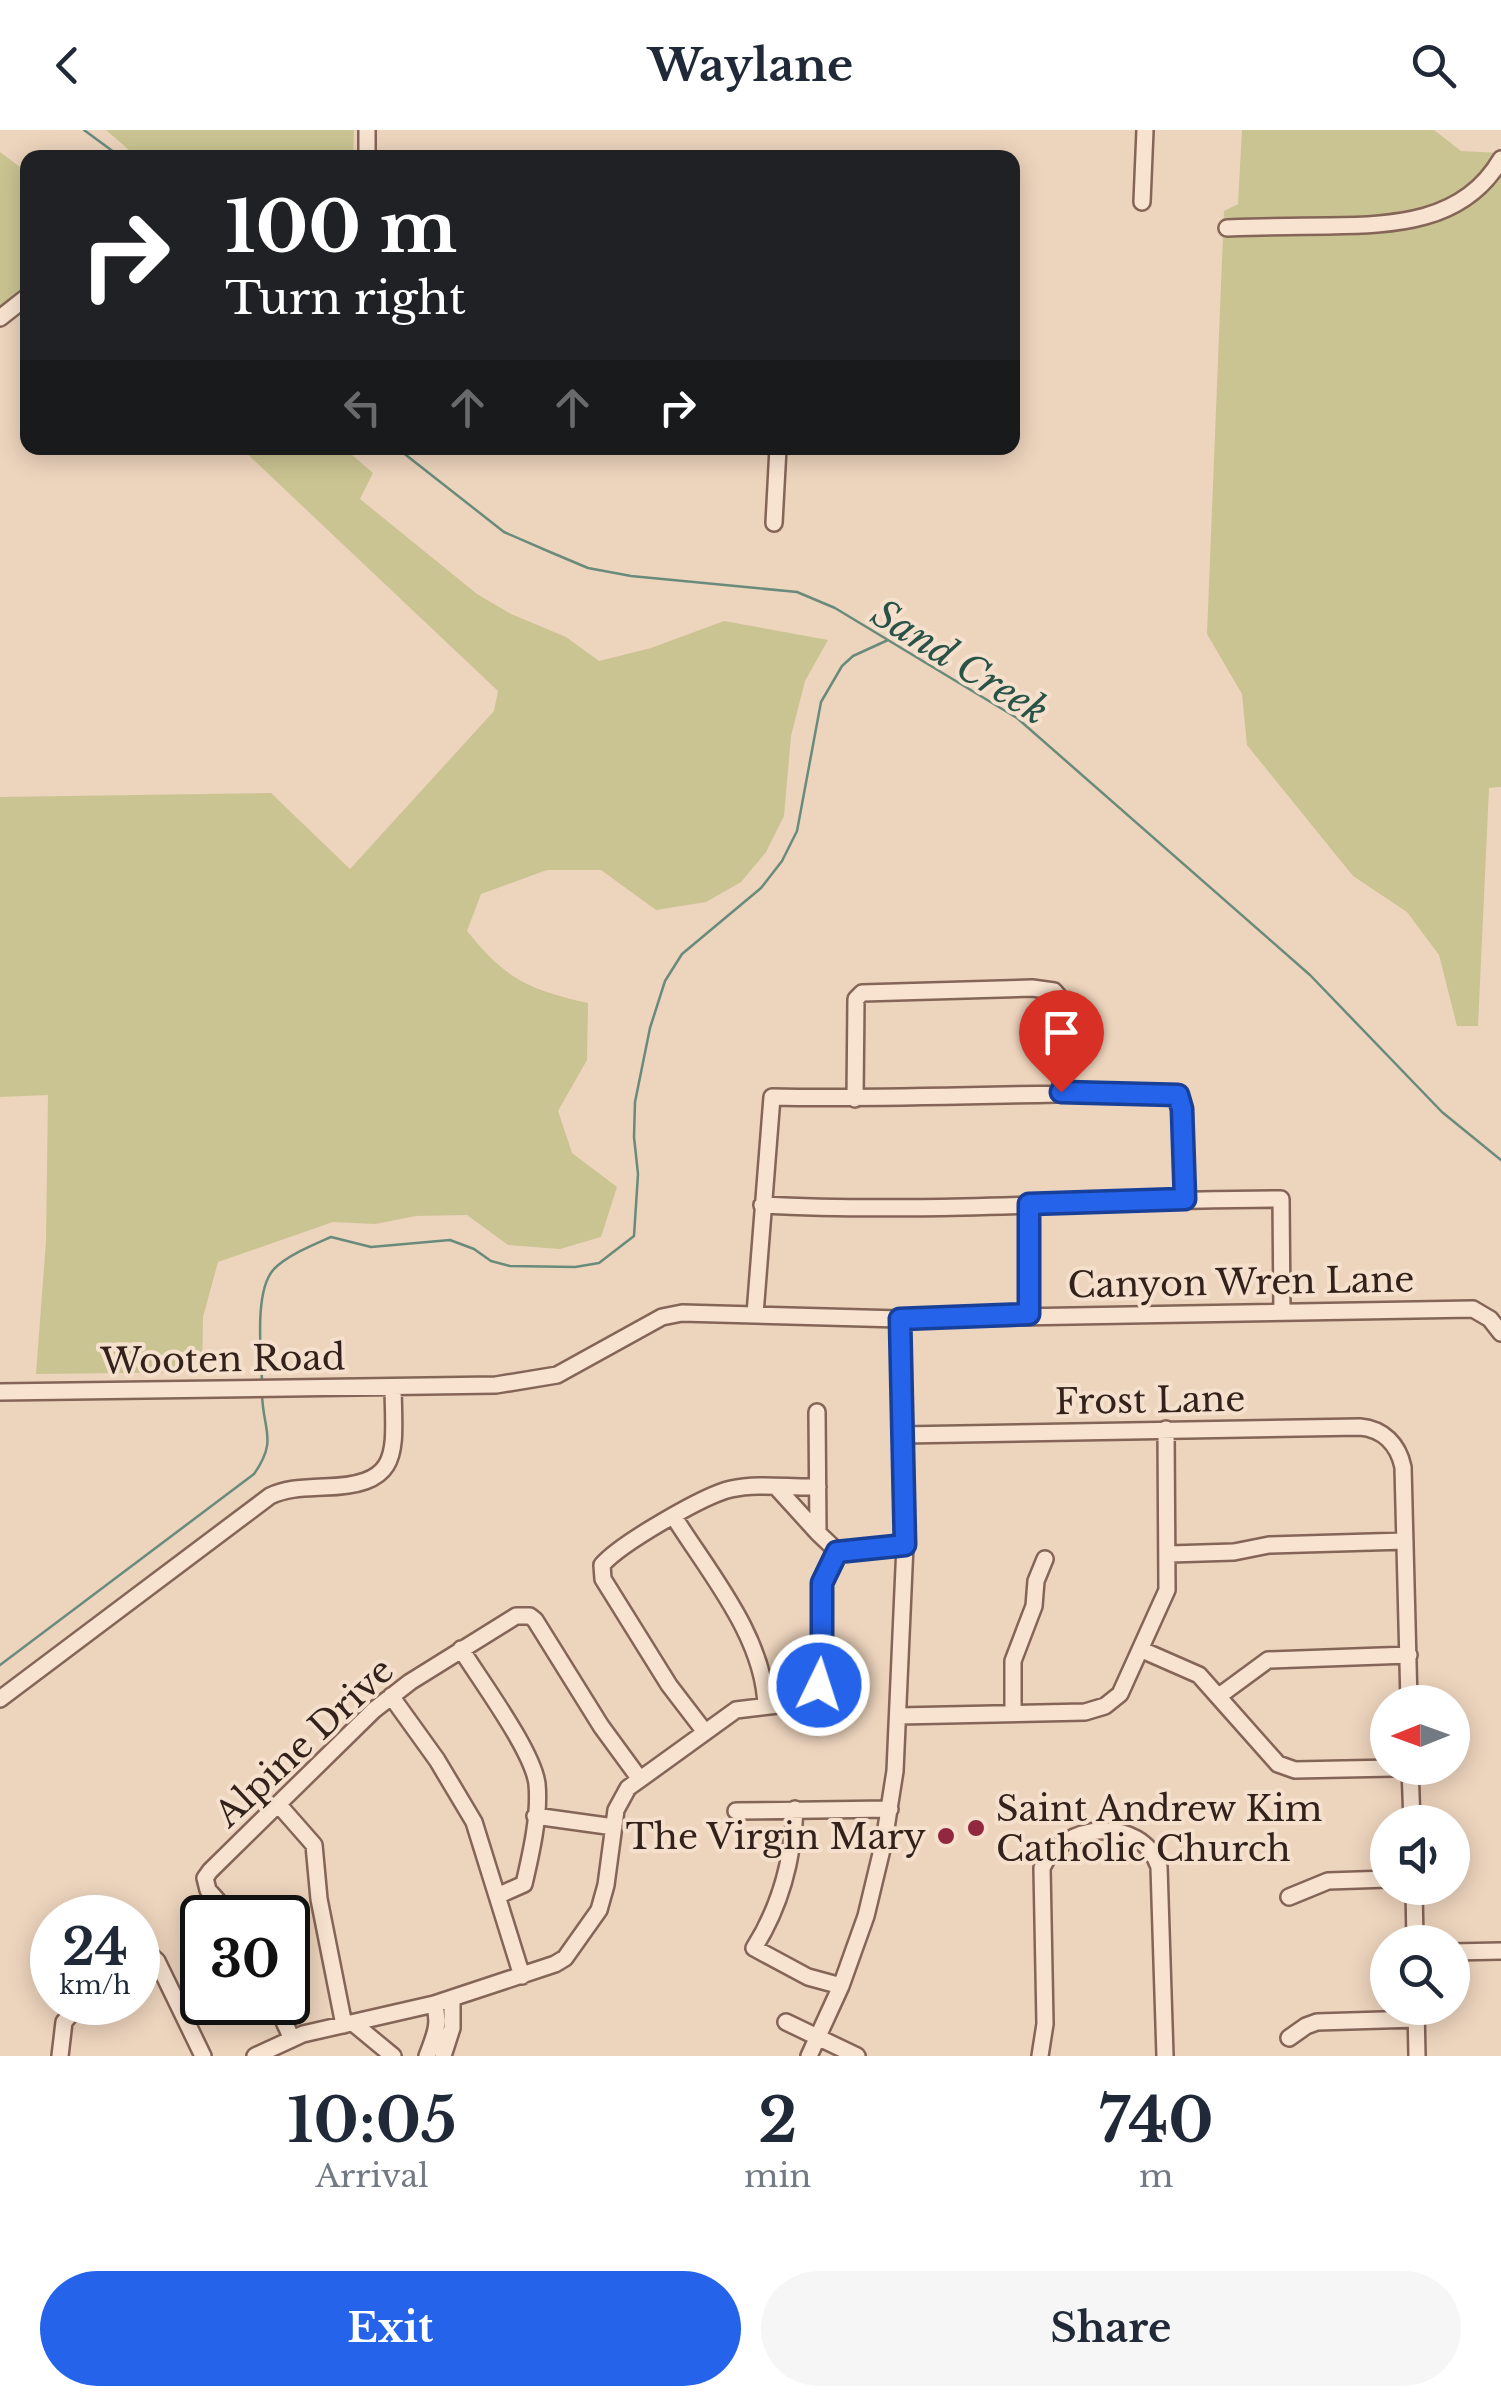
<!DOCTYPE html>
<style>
:root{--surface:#fff;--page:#f6f6f7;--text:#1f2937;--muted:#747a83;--accent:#2563eb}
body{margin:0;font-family:"Libre Baskerville",serif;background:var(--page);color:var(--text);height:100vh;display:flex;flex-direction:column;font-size:38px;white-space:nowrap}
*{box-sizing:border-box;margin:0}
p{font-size:32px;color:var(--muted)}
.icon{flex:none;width:55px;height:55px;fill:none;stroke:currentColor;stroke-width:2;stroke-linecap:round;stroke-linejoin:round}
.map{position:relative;height:1926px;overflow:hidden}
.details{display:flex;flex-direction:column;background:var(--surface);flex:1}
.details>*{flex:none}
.top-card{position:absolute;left:20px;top:20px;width:1000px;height:305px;border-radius:20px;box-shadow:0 5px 25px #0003;background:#202124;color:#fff;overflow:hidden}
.needle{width:65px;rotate:269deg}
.buttons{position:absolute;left:1370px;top:1555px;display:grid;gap:20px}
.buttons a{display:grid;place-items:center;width:100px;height:100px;border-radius:50%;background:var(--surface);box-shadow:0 5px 25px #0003;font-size:50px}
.speed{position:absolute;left:30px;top:1765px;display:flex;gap:20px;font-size:50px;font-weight:700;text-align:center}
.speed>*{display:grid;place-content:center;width:130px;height:130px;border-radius:50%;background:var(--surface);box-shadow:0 5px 25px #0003;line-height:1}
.speed small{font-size:25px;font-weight:400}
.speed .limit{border:5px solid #111;border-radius:15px;background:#fff;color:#111}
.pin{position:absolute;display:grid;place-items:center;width:85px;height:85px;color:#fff;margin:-102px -42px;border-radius:50% 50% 50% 0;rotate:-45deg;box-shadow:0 0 10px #0007}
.pin .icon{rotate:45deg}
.me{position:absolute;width:110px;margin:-55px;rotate:4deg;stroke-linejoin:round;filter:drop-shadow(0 0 8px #0008)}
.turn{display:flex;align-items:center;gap:35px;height:210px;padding:0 40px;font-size:45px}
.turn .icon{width:130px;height:130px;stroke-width:2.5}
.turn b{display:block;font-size:70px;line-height:85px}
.lanes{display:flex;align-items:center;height:95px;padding:0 40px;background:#0003;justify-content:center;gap:50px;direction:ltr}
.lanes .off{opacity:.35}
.eta{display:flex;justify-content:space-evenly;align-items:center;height:170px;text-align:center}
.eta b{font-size:60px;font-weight:700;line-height:70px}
.cta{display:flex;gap:20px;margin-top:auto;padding:20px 40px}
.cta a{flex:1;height:115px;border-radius:60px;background:var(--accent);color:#fff;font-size:40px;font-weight:700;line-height:115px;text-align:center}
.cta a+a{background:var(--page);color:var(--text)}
header{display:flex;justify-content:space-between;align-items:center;height:130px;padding:0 40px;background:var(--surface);font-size:45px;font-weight:700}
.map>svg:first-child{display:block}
</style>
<header><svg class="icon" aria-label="back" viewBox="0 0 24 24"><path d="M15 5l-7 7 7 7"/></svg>Waylane<svg class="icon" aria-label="search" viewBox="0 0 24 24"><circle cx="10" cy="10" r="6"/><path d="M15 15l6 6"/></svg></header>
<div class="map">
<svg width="1501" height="1926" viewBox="0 0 1501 1926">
<rect width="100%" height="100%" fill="#edd4bd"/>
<!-- green -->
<path fill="#cac492" d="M106 0H354L353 27H137Z
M1242 0H1434L1461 21 1501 23V657L1489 658 1478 896H1457L1439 825 1407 782 1353 746 1247 615 1242 564 1207 504 1224 81 1238 74Z
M0 22 28 43 27 166 0 185Z
M241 318H344L373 343 360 369 477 464 511 484 566 507 599 531 651 518 724 491 828 510 805 551 791 606 784 686 766 722 741 752 706 772 656 780 601 740H547L481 764 467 801C506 849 527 859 588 873L587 930 558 981 572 1023 617 1057 601 1107 560 1119 508 1115 467 1085 416 1086 375 1094 333 1092 218 1132 203 1187 202 1242 36 1244 46 1111 48 965 0 967V667L271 663 350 739 494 581 498 561Z"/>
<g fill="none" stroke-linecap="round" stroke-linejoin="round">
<!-- stream -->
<path stroke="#698b7b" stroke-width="2.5" d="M84 0 122 28
M397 318 504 402 550 422 588 438 631 446 797 462 835 478 1017 588 1310 845 1442 982 1501 1030
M262 1251C261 1223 254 1160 274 1139 288 1125 313 1115 331 1107L371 1117 450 1110 474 1119 491 1131 510 1136 575 1137 599 1133 634 1106 638 1044 634 1007 635 972 650 898 665 851 682 824 761 758 782 731 797 701 821 572 842 536 853 526 888 510
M0 1535 254 1344C278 1310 263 1301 262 1264"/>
<defs>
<path id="minor" d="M367 0V28
M1142 72 1145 0
M1227 98C1261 97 1295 96 1328 96 1393 95 1464 93 1501 29
M0 188 28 166
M774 393 778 318
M855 969 856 869 862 863 1032 858 1054 861 1060 868 1061 962
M1029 1074V1184
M762 1075C935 1084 1108 1069 1281 1069L1282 1182
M755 1184 772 967C906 970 1040 962 1174 963L1179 965 1182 979 1185 1069
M0 1262 496 1255 557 1245 662 1187 682 1183 900 1189 1473 1179 1490 1189 1501 1203
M902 1305 1360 1297C1383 1299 1398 1314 1403 1337L1409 1572
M778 1359 818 1403
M674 1387C709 1443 764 1507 766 1576
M837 1421 905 1415
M1170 1424 1234 1422 1269 1415 1405 1411
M461 1519C480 1550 533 1621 537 1654 540 1685 531 1724 524 1754L497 1766
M1142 1520 1199 1545 1278 1634 1295 1640 1393 1638
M391 1566 437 1630 474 1692 522 1846
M1219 1566 1268 1530 1409 1525
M0 1569 270 1366C287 1358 304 1358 324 1357 403 1355 394 1323 393 1257
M1013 1583V1531L1034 1476 1036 1451 1045 1429
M899 1586 1085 1582 1105 1576 1120 1564 1167 1460 1166 1299
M705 1602 669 1555 603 1449 602 1435C620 1414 704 1365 731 1359 759 1353 790 1358 818 1357
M1410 1638 1412 1692
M278 1674 314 1715 319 1769 344 1895
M795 1679C793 1728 780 1777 754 1818L808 1847 841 1856
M736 1681 890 1679
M535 1686 614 1697
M1414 1758 1415 1812
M1289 1767 1328 1751 1388 1749
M233 1788 208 1760 205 1748 210 1741 374 1580 410 1552 516 1486H530L535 1490 601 1596 639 1648
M138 1821 145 1820 157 1831 203 1926
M1452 1822 1501 1821
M275 1872 292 1909
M1416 1878 1417 1926
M786 1892 857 1926
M353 1893 393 1926
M1289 1908 1306 1896 1317 1892 1416 1889
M60 1926 64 1892 81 1872
M255 1926 303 1904 434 1874 555 1834 565 1828 599 1780 606 1755 616 1680 628 1658 736 1580 794 1573 813 1564 822 1545V1453L837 1421 818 1403 817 1282
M427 1926C434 1907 441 1894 434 1874
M443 1926 452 1898V1869
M809 1926 841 1856 866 1786 884 1711 895 1641 905 1415 900 1189
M1040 1926 1045 1894 1042 1738C1062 1692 1142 1685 1159 1737L1165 1926"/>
</defs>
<!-- minor casing -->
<use href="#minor" stroke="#846557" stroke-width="20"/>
<!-- minor -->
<use href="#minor" stroke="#f8e3d0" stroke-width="15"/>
</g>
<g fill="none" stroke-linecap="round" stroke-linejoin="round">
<defs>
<path id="route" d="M819 1555 822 1530V1453L837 1422 905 1415 900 1189 1029 1184V1074L1185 1069 1182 979 1178 965 1061 962"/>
</defs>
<!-- route casing -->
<use href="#route" stroke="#184099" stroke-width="25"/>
<!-- route -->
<use href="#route" stroke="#2563eb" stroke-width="18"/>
</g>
<!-- markers -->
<g fill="#922840" stroke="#f4e0cc" stroke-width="4">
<circle cx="976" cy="1698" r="10"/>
<circle cx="946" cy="1706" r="10"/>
</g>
<g text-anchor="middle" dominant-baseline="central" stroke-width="8" stroke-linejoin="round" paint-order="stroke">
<!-- street labels -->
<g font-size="35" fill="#33221b" stroke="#f4e0cc">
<text transform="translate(1241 1152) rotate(-1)">Canyon Wren Lane</text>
<text transform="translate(223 1229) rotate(-1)">Wooten Road</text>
<text transform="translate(1150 1270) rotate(-1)">Frost Lane</text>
<text transform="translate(304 1612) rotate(-43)">Alpine Drive</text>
</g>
<!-- poi labels -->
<g font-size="35" fill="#33221b" stroke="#f4e0cc" text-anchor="start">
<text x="996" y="1678">Saint Andrew Kim<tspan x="996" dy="40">Catholic Church</tspan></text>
<text x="926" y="1706" text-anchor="end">The Virgin Mary</text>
</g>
<!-- water labels -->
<g font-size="38" font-style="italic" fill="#2a5348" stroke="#f4e0cc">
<text transform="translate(960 532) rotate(32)">Sand Creek</text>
</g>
</g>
</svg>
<div class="buttons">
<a><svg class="needle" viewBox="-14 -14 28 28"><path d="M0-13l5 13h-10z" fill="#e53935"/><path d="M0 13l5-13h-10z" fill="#747a83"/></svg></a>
<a><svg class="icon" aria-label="sound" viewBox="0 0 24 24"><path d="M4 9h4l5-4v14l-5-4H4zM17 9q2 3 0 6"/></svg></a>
<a><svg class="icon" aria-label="search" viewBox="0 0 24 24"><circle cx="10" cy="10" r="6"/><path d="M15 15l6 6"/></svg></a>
</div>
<div class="speed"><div>24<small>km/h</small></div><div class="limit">30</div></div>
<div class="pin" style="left:1061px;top:962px;background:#d93025"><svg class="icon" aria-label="arrive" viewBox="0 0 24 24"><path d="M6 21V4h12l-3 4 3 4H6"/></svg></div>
<svg class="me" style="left:819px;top:1555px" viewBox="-20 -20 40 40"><circle r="17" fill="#2563eb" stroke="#fff" stroke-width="3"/><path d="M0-11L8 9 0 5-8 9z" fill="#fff"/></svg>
<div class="top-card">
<div class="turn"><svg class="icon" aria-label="right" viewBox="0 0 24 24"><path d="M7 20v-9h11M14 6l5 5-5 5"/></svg><div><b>100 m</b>Turn right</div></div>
<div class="lanes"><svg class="icon off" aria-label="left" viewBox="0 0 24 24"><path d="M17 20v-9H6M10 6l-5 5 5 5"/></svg><svg class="icon off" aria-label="ahead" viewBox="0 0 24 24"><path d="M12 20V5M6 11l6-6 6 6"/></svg><svg class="icon off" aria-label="ahead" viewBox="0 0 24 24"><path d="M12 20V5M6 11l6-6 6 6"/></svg><svg class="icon" aria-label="right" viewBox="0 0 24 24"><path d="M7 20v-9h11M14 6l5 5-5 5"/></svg></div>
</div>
</div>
<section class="details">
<div class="eta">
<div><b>10:05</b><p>Arrival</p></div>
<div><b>2</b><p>min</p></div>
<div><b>740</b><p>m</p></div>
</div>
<div class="cta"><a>Exit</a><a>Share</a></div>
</section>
